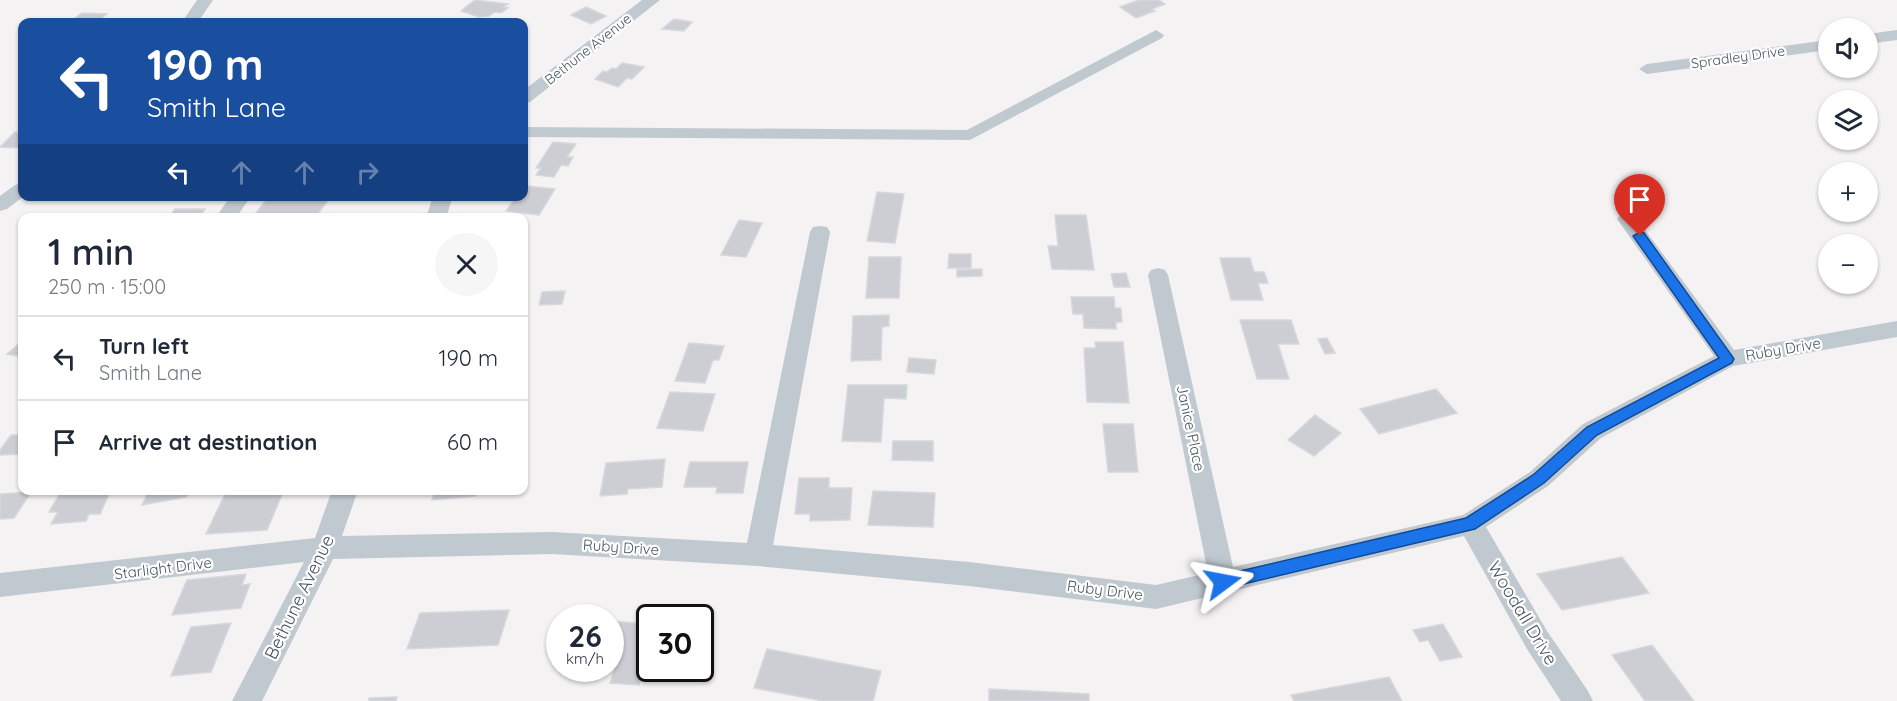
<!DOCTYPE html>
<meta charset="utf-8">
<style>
:root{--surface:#fff;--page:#f6f6f7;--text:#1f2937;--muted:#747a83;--line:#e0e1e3}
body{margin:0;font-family:Quicksand,sans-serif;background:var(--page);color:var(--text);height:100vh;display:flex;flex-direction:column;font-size:22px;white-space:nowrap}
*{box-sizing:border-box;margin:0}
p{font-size:20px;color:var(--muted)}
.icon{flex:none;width:33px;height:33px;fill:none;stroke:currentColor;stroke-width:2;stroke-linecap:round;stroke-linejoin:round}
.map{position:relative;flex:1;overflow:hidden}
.sheet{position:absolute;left:18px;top:213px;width:510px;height:282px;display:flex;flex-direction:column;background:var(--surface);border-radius:12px;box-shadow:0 2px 4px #0004}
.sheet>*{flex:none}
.banner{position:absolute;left:18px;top:18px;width:510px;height:183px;border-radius:12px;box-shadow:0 2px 4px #0004;background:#1a4fa0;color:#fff;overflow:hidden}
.tools{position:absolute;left:1818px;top:18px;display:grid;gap:12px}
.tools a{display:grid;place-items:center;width:60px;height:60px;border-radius:50%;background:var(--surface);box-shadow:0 2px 4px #0004;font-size:30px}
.speed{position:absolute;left:546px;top:604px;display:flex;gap:12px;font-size:30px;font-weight:700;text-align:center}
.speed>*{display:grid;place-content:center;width:78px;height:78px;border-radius:50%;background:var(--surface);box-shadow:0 2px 4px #0004;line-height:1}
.speed small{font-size:15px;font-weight:400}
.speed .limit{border:3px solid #111;border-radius:9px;background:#fff;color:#111}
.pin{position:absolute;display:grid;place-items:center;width:51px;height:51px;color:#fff;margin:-62px -26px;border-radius:50% 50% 50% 0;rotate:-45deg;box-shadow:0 0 6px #0007}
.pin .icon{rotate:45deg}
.me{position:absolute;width:66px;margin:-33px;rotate:77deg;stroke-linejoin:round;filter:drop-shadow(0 0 4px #0008)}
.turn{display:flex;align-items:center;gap:21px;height:126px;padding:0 30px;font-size:27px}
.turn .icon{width:78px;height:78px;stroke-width:2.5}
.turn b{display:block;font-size:42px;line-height:51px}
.lanes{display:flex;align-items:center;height:57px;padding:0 30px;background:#0003;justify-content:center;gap:30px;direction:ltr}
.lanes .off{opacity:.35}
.round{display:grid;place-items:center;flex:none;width:63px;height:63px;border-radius:32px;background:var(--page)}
.head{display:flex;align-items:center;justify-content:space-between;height:102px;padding:0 30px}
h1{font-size:36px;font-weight:600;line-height:45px}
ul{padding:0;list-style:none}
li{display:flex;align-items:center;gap:18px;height:84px;padding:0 30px;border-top:2px solid var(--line)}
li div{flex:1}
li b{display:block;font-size:22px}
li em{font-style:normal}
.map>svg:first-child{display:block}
</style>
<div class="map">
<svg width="1897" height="701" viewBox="0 0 1897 701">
<rect width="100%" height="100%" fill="#f4f2f2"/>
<!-- building -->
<path fill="#ccced4" stroke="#d6d8dd" stroke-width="1.5" d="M475 0 508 4 503 7 508 8 501 13 495 12 489 16 479 17 461 11Z
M1139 0H1159L1165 4 1152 9 1155 11 1136 18 1120 7Z
M586 7 606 16 591 24 571 15Z
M82 13 107 14 96 22H70Z
M674 19 692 22 684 31 662 29Z
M622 63 644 67 632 79 627 78 618 87 595 79 603 71 607 72 612 68 616 69Z
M15 132H22V148L0 147Z
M553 142 576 144 567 157H573L568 166 561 165 554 177 536 175 541 168H536Z
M525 186 555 189 539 215 506 211 517 196H524Z
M877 192 904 194 895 243 867 241Z
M296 196H331L315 218H252L267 199 293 200Z
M175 209H205L199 218H168Z
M1055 215H1086L1094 270 1052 269 1048 246H1058Z
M739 220 762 223 746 257 721 255Z
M949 254H971V268H948Z
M869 257H901L899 298H866Z
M1220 258H1250L1254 272H1264L1268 283H1258L1263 300H1231Z
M982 269V276L957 277V270Z
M1126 273 1130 287H1114L1111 274Z
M565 291 562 304 539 305 542 292Z
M1071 297H1114L1115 308H1121L1122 322H1116V329L1084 328 1083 314H1073Z
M889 315V326L882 327 881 360 851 361 853 316Z
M1240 320H1291L1299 344H1278L1289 379H1257Z
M1327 338 1335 353 1325 354 1318 339Z
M22 341V357L7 354Z
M1095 342H1123L1129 403 1087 402 1084 348H1096Z
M689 343 724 346 719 360H713L705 383 675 381Z
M909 358 936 360 934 374 907 372Z
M848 385H907L906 399 884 398 881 442 842 441Z
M1436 389 1457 413 1379 434 1360 409Z
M670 392 715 394 703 431 657 428Z
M1315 415 1341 433 1314 456 1288 440Z
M1103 424H1133L1138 472H1108Z
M11 435H22V454L0 455V450Z
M893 441H933V461L892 460Z
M665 459 662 487 628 489 627 494 600 496 606 463Z
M690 462H748L743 493H716L717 487H684Z
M799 478H829V488H852L850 520 810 521V514H795Z
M62 490H111L100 514H89L86 521 51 524 58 512H49Z
M149 490H189L186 497 142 505Z
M227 490H284L267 530 206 534Z
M435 490H477L475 496 432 500Z
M873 491 935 493 933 527 868 525Z
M31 492 14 518 0 519V494Z
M1622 557 1649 593 1562 610 1537 574Z
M246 574 242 585 250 584 241 608 172 615 187 580Z
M509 610 498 645 407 649 420 613Z
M610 621 650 624V650L639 685 610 683 620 650 610 649Z
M231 623 211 672 171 676 191 627Z
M1443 624 1462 657 1440 661 1428 640 1420 642 1413 630Z
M1652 645 1694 701H1645L1612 655Z
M767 649 881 671 873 701H823L754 688Z
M1389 677 1402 701H1294L1291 695Z
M989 689 1089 694V701H989Z
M397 697 396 701H369V698Z"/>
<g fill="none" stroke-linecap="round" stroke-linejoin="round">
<!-- minor -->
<path fill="#c1c9d0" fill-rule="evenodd" d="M197 0H213L198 22H182Z
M642 0H660L530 102 524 103V90Z
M1156 30 1164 35 1162 38 970 140 524 137V127L967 130Z
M1897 30V40L1868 44V34Z
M1828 40V50L1647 74 1639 69 1647 64Z
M22 183 24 196 7 209 0 211V196L15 185Z
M231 196H251L236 218H215Z
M433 196H453L446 218H426Z
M1627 213 1634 215 1734 350 1897 321V337L1733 366 1601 438 1548 486 1486 527 1547 631 1588 691 1593 701H1561L1527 649 1464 536 1156 609 969 586 758 566 552 554 333 559 262 701H232L304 562 0 597V573L315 538 332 490H358L342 536 552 532 747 543 810 232 813 227 820 226 827 227 830 232 773 545 969 562 1156 585 1208 573 1148 275 1151 270 1158 268 1165 270 1168 275 1233 567 1463 515 1530 472 1583 424 1714 356 1617 219 1620 215Z"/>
</g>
<!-- route -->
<path fill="#1a73e8" stroke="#114b97" stroke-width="1.5" d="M1640 232 1644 233 1732 356 1734 359 1732 363 1597 435 1544 483 1475 529 1223 589 1218 587 1215 582 1218 577 1223 575 1466 518 1533 475 1587 427 1719 358 1633 236Z"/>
<g text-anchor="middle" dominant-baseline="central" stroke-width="4.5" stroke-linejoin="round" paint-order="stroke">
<!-- far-street labels -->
<g font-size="14" fill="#4a555f" stroke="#fff">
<text transform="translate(588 49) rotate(-38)">Bethune Avenue</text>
<text transform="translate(1738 57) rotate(-8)">Spradley Drive</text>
</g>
<!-- street labels -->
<g font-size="15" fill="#4a555f" stroke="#fff">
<text transform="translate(1783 349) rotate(-10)">Ruby Drive</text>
<text transform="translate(1191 428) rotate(78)">Janice Place</text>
<text transform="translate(621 547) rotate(4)">Ruby Drive</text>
<text transform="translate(163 568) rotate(-7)">Starlight Drive</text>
<text transform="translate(1105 590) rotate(7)">Ruby Drive</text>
</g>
<!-- near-street labels -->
<g font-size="18" fill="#4a555f" stroke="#fff">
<text transform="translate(299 597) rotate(-64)">Bethune Avenue</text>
<text transform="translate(1523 613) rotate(59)">Woodall Drive</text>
</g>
</g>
</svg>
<div class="tools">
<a><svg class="icon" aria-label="sound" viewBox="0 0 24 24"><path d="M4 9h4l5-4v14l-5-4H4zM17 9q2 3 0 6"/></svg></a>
<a><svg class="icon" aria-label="layers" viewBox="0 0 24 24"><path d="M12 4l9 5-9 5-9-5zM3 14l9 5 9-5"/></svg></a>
<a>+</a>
<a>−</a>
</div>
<div class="speed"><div>26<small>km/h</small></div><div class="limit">30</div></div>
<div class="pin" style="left:1640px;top:236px;background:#d93025"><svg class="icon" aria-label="arrive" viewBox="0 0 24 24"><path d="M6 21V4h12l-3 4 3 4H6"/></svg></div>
<svg class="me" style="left:1223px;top:582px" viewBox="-20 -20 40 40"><path d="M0-17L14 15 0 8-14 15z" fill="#1a73e8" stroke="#fff" stroke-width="4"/></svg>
<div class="banner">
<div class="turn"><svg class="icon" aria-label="left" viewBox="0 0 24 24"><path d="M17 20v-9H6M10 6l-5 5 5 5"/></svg><div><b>190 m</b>Smith Lane</div></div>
<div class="lanes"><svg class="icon" aria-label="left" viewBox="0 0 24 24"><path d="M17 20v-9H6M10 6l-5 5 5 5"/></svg><svg class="icon off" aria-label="ahead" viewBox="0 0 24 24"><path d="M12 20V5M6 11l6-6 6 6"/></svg><svg class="icon off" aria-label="ahead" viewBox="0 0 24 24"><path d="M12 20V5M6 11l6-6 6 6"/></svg><svg class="icon off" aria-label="right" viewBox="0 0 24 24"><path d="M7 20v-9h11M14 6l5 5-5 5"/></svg></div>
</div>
<section class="sheet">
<div class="head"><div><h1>1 min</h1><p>250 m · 15:00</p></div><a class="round"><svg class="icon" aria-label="close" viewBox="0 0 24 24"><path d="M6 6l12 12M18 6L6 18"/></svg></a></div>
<ul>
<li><svg class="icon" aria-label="left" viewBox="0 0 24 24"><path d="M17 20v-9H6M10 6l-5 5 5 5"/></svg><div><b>Turn left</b><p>Smith Lane</p></div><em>190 m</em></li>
<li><svg class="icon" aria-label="arrive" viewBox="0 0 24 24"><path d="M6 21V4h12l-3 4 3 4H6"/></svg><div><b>Arrive at destination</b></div><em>60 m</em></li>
</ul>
</section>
</div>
